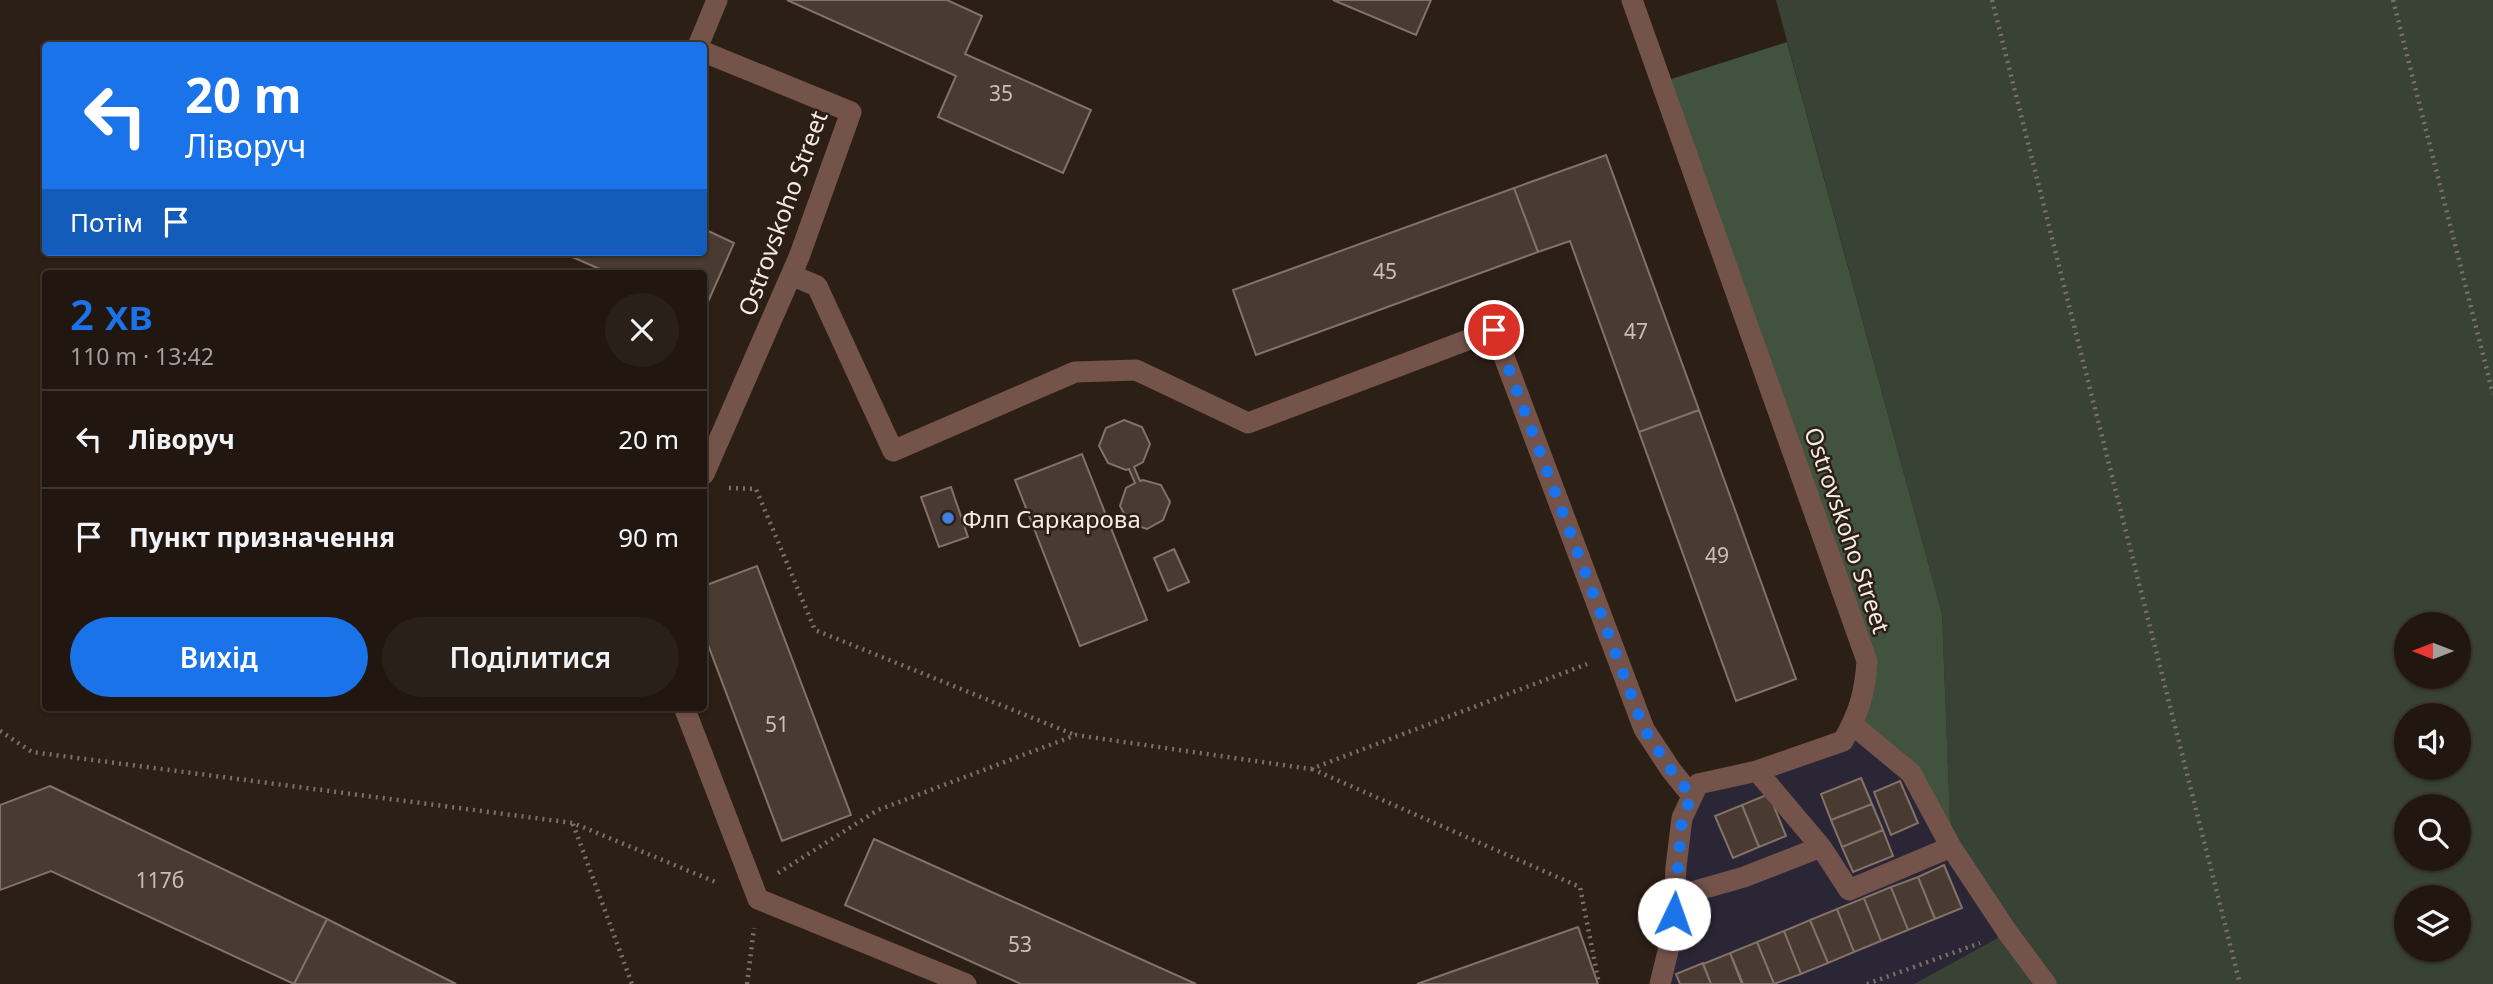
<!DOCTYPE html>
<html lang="uk">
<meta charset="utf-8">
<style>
:root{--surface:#211710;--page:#292019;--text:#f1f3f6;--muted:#a29f9f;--line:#3e3630;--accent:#1a73e8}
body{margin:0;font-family:"Noto Sans",sans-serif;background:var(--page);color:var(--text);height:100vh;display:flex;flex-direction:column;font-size:26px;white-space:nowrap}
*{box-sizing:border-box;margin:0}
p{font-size:23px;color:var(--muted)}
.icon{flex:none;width:38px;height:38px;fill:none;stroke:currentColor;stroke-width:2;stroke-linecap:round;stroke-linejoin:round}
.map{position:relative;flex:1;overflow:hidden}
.details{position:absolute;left:42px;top:270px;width:665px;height:441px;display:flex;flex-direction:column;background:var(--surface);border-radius:7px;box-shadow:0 2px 5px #0004,0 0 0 2px var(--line)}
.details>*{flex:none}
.guide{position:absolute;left:42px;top:42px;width:665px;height:214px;border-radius:7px;box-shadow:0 2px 5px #0004,0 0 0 2px var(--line);background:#1a73e8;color:#fff;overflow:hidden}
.needle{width:46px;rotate:270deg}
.buttons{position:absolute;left:2394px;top:612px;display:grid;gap:14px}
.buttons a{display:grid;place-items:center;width:77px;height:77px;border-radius:50%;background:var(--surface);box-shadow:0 2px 5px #0004,0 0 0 2px var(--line);font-size:35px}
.pin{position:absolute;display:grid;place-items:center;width:60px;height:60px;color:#fff;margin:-30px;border:4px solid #fff;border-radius:50%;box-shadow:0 2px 7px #0007}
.me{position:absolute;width:77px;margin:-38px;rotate:3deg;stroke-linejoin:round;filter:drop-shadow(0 0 5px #0008)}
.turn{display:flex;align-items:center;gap:24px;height:147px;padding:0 28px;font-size:32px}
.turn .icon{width:91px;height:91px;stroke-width:2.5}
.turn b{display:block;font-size:49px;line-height:60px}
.then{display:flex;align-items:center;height:66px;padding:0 28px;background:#0003;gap:14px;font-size:26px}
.round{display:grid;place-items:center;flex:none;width:74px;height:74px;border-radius:37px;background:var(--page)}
.headline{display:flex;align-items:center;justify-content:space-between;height:119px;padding:0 28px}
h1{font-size:42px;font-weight:600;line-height:52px;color:var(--accent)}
.button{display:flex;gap:14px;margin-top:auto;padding:14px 28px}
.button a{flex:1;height:80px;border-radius:42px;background:var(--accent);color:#fff;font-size:28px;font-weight:600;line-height:80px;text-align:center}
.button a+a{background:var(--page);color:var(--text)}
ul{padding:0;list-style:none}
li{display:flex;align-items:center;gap:21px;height:98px;padding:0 28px;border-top:2px solid var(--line)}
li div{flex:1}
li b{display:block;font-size:26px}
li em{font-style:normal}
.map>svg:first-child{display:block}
</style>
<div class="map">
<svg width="2493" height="984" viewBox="0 0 2493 984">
<rect width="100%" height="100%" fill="#2c1f16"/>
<!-- industrial -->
<path fill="#2b2636" d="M1853 725 1911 773 2008 933 1914 984H1660L1698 784 1757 771Z"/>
<!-- green -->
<path fill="#384336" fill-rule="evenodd" d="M1776 0H2493V984H1914L2007 933 1951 847 1942 614ZM2406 625H2459V677H2406ZM2406 716H2459V768H2406ZM2406 807H2459V859H2406ZM2406 898H2459V950H2406Z"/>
<!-- forest -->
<path fill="#41533e" d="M1787 42 1942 614 1951 847 1911 773 1853 725 1867 661 1662 82Z"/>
<!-- building -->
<path fill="#4a3b32" stroke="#837268" stroke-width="2" d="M787 0H947L982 16 965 54 1091 110 1063 173 938 117 956 76Z
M1333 0H1431L1416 35Z
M1606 155 1699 410 1639 432 1570 241 1538 252 1514 188Z
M1514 188 1538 252 1256 355 1233 290Z
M704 229 734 243 704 311V273H609L572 257 574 252H704Z
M1699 410 1796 679 1736 701 1639 432Z
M1124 420 1142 427 1150 444 1143 462 1134 467 1140 481 1143 480 1161 485 1170 502 1163 520 1147 529 1129 523 1120 506 1126 488 1135 483 1129 469 1126 470 1108 463 1099 446 1106 428Z
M1082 454 1147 620 1080 646 1015 480Z
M951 487 968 537 939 547 921 497Z
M1174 549 1189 582 1168 591 1154 558Z
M757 566 851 815 782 841 704 634V586Z
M1861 778 1872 804 1831 820 1821 794Z
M1900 781 1918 823 1891 835 1874 792Z
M50 786 327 919 294 984 51 871 0 890V805Z
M1769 794 1786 836 1759 847 1742 805Z
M1872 804 1883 830 1842 847 1831 820Z
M1742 805 1759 847 1733 858 1715 816Z
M1883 830 1893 856 1853 872 1842 847Z
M874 839 1196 984H1021L845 905Z
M1944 865 1962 908 1935 919 1918 877Z
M1918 877 1935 919 1908 930 1891 887Z
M1891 887 1908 930 1881 941 1864 898Z
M1864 898 1881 941 1854 952 1837 909Z
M1837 909 1854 952 1828 963 1810 920Z
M327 919 456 984H294Z
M1810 920 1828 963 1801 974 1784 931Z
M1578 927 1598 984H1417Z
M1784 931 1801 974 1774 984 1757 942Z
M1757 942 1774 984H1743L1730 953Z
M1730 953 1742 984H1711L1703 964Z
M1703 963 1711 984H1680L1676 974Z"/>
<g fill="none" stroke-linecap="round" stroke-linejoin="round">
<!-- path -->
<path stroke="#7c7169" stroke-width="4.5" stroke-dasharray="2 5" stroke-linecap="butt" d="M1992 0 2240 984
M2393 0 2493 394
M729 488 756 489 815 630 1075 735
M0 731 32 752 573 823 718 883
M1312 769 1580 887 1599 984
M573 824 632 984
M778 873 878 810 1076 735 1311 769 1587 664
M747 984 754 928
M1867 984 1980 943"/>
<!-- lane -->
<path stroke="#74544a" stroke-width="21" d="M1632 0 1867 661C1865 693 1859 713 1843 741L1757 771 1698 784 1682 818 1676 867 1673 931 1660 984
M698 46 717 0
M704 52 851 112 799 257 704 474
M791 275 817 286 893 451 1075 372 1136 370 1248 423 1494 330 1644 729 1671 770 1692 796
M684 707 758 899 966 984
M1821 847 1849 890 1951 847
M1674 897 1744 877 1821 847 1757 771"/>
<!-- street -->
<path stroke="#74544a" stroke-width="21" d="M1853 725 1911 773 1951 847 2008 933 2046 984"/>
</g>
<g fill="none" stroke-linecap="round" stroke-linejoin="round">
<!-- route -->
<path stroke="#1a73e8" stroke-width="12" stroke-dasharray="0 21.6" d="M1494 330 1644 729 1671 770 1692 796 1682 818 1674 914"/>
</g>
<!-- markers -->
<circle fill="#3f7fe0" stroke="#2c1f16" stroke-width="2.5" cx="948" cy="518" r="7"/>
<g text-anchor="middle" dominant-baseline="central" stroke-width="5" stroke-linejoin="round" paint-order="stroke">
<!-- number labels -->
<g font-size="21" fill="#cabfb8">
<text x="1001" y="93">35</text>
<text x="1385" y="271">45</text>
<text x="1636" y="331">47</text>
<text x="1717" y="555">49</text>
<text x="777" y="724">51</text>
<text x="160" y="880">117б</text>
<text x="1020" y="944">53</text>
</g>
<!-- street labels -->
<g font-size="24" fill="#f4ebe5" stroke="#2c1f16">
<text transform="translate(782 213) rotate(-70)">Ostrovskoho Street</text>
<text transform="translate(1848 530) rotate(71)">Ostrovskoho Street</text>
</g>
<!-- poi labels -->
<g font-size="24" fill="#f4ebe5" stroke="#2c1f16" text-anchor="start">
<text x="962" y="518">Флп Саркарова</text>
</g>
</g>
</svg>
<div class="buttons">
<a><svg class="needle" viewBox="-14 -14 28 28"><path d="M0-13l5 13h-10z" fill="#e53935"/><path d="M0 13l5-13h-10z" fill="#a29f9f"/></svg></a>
<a><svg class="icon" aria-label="sound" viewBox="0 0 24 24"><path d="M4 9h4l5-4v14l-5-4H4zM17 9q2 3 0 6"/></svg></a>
<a><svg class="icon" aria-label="search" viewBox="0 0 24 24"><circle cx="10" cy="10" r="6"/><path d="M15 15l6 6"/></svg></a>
<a><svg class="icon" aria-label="layers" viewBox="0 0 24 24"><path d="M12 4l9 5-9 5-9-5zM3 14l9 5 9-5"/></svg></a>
</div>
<div class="pin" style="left:1494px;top:330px;background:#d93025"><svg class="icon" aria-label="arrive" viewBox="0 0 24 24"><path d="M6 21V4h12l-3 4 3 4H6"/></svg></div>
<svg class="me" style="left:1674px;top:914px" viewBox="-20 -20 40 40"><circle r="19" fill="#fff"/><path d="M0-13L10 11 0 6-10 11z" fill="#1a73e8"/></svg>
<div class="guide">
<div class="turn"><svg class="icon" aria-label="left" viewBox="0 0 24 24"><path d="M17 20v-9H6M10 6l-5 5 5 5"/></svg><div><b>20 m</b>Ліворуч</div></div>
<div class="then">Потім<svg class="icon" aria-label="arrive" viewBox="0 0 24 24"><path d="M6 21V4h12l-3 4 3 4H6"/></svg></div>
</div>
<section class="details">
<div class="headline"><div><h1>2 хв</h1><p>110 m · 13:42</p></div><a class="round"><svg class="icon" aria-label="close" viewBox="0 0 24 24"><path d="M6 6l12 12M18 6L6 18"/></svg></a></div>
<ul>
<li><svg class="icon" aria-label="left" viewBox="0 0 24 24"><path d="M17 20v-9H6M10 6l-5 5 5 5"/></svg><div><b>Ліворуч</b></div><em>20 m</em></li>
<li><svg class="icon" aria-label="arrive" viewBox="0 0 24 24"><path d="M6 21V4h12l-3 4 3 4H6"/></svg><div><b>Пункт призначення</b></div><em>90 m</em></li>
</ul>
<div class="button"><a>Вихід</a><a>Поділитися</a></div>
</section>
</div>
